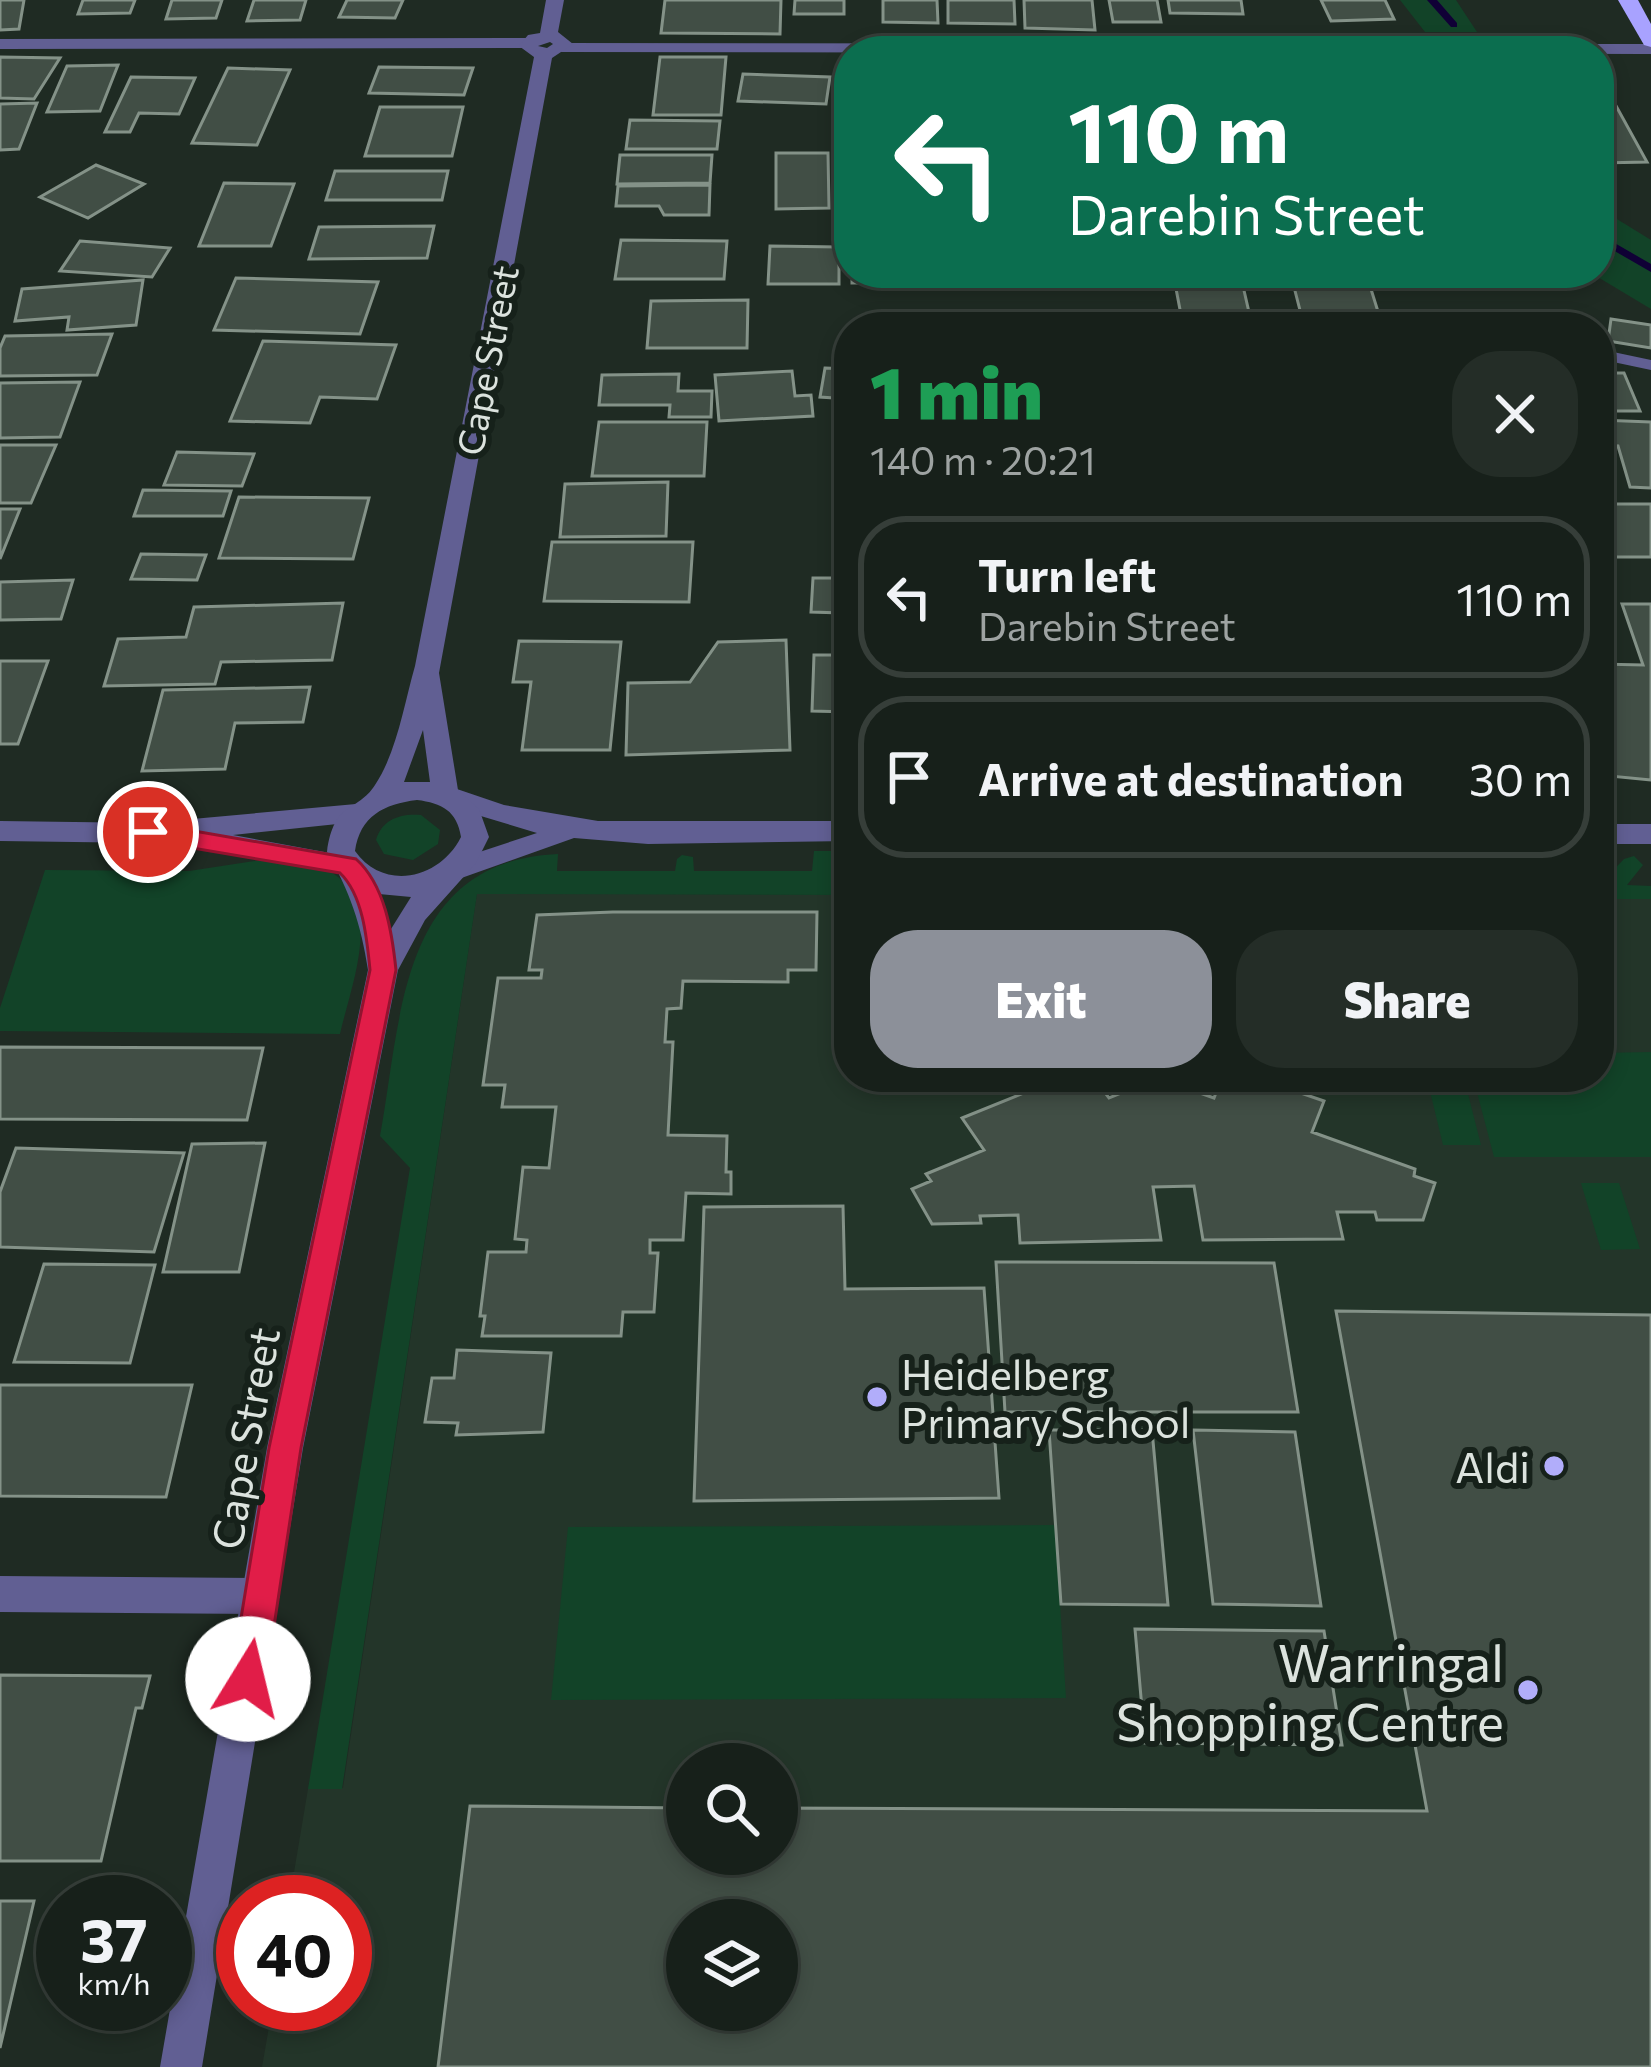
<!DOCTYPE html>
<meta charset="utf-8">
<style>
:root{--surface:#17201a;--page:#242d27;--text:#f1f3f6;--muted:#9ea3a2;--line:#363e39;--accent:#8c9099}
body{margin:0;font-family:Commissioner,sans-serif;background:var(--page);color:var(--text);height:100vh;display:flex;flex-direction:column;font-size:45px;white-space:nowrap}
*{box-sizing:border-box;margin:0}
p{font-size:39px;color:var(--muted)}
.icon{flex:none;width:66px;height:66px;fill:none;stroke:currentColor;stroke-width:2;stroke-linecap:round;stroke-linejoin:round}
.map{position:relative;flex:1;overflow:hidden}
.drawer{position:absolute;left:834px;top:312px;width:780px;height:780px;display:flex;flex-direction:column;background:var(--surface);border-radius:48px;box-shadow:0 6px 18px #0003,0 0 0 3px var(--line)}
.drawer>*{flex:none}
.guide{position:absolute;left:834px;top:36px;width:780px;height:252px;border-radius:48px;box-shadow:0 6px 18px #0003,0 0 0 3px var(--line);background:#0b6e4f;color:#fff;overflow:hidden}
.controls{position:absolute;left:666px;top:1743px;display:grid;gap:24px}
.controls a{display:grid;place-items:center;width:132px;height:132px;border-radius:50%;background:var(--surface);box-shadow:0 6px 18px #0003,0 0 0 3px var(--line);font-size:60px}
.speed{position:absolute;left:36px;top:1875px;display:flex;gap:24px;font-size:60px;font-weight:700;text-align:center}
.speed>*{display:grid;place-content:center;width:156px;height:156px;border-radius:50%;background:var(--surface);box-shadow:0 6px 18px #0003,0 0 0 3px var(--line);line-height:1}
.speed small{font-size:30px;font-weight:400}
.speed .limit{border:18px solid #d22;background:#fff;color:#111}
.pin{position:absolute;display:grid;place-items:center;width:102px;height:102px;color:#fff;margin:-51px;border:6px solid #fff;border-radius:50%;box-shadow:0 3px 12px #0007}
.me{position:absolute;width:132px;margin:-66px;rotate:9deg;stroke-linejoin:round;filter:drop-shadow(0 0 9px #0008)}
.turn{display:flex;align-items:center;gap:42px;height:252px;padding:0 36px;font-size:54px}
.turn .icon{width:156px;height:156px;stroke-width:2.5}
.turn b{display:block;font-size:84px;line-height:102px}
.round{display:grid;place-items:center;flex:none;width:126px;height:126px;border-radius:48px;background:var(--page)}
.overview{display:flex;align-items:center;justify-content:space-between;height:204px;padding:0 36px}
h1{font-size:72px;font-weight:800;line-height:90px;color:#1e9e55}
.cta{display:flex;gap:24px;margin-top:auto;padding:24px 36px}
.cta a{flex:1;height:138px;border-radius:48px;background:var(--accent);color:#fff;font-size:48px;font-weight:800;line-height:138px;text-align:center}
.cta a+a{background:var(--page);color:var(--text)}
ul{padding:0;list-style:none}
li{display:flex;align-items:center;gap:36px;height:162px;margin:0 24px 18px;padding:0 12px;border:6px solid var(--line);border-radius:48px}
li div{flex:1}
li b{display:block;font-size:45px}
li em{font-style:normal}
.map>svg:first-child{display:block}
</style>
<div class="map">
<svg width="1651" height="2067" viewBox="0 0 1651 2067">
<rect width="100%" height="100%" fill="#1f2b23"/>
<!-- built -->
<path fill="#233529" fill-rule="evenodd" d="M477 893 849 895V1077H1599V899H1651V2067H262L273 2004H345V1902H289L308 1789 343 1788ZM687 1764H777V1854H687ZM687 1920H777V2010H687Z"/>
<!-- green -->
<path fill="#124328" d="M1400 0H1456L1477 32H1425Z
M1599 208 1651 240V309L1591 273H1599Z
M421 815 440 830 438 844 413 860 384 854 376 840C382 819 401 813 421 815Z
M814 851H849V895L477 894 342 1789H308L410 1168 380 1136C402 1017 399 861 558 854L557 871H675L677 859 682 855 693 857 694 871H812Z
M1634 856 1643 865 1627 885 1651 886V899H1599V885L1624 859Z
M268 859C286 862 309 862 325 869 388 898 351 984 340 1034L0 1031V1008L45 870 189 871Z
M1651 1052V1157H1494L1473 1077H1599V1053Z
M1465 1082 1481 1145H1443L1428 1083Z
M1581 1183H1619L1640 1249 1601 1250Z
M1055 1525 1066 1698 551 1700 568 1527Z"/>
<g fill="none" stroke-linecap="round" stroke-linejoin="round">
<!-- stream -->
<path fill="#100036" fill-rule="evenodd" d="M1427 0H1437L1457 23V27H1451Z
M1599 234 1651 264V272L1599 242Z"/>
</g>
<!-- building -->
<path fill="#414e45" stroke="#849288" stroke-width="3" fill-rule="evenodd" d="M0 0H24L19 29 0 30Z
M83 0H135L130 13 78 14Z
M172 0H222L216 18 166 19Z
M254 0H306L300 20 247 21Z
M347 0H403L395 18 339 17Z
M665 0H781L780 34 661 33Z
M795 0H844V14H794Z
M883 0H937L938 23 883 22Z
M948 0H1014L1015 24 948 23Z
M1024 0H1092L1095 30 1025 28Z
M1109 0H1157L1161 22H1113Z
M1168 0H1241L1243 14 1170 13Z
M1321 0H1385L1394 19 1331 21Z
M0 57 60 58 34 99 0 98Z
M660 57H726L721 115H653Z
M118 65 100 111 47 112 67 66Z
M379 67 473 68 464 95 369 93Z
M228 68 290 70 257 145 192 143Z
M743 74 830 77 826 104 738 101Z
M131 77 195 78 179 114 139 113 130 132H105Z
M1599 84H1604L1647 162 1599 163Z
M37 103 19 149 0 150V104Z
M380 107H463L452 156H365Z
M630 120 720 121 717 149H626Z
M776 153H828L829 208 776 209Z
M620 155H712L710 183 617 184Z
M96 165 144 184 88 218 40 197Z
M335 171H448L442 200H326Z
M224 183 294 184 271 246H199Z
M710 185 709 215H664L659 206H616L618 186Z
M434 226 427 258 309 259 319 227Z
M621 240 727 241 724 279H615Z
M80 241 170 248 152 277 60 271Z
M770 246 839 247V284H768Z
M852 273H961L962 282 852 283Z
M964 273H1112V277L964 275Z
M1173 273H1240L1251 321 1182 320Z
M1272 273H1366L1380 318H1302L1294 287H1275Z
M1399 273H1454L1459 284 1404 285Z
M236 278 378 282 360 334 214 330Z
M143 280 136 325 67 330 69 317 15 321 22 289Z
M748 300 747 348H647L651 301Z
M1611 319 1651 325V348L1608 341Z
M112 334 97 375 0 376V348L5 336Z
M263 341 396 345 377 399 320 397 310 423 230 421Z
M825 368 849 369V399L820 397Z
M792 371 795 396 811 395 813 416 719 421 715 375Z
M1599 373H1624L1640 411H1599Z
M679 374 678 391H712L711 417H669L670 405H599L602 375Z
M80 382 60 437 0 438V383Z
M1599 420 1651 422V488L1630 487 1618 446 1599 445Z
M599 422H707L704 476H592Z
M0 445H56L31 503H0Z
M177 452 254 454 242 486 164 485Z
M837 481H849V539H835Z
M668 482 666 536 560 537 565 484Z
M143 490 231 491 223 516H134Z
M239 497 369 498 353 559 219 558Z
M1599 504H1651V557H1608L1613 570H1599Z
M0 509H20L0 559Z
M552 542H693L689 602 544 601Z
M141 554 206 555 197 580 131 579Z
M813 578H849V712L812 711 814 655H841L842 613 811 612Z
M73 580 61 619 0 620V582Z
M343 603 332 660 221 662 215 684 104 686 118 639 186 637 194 607Z
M1622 604H1651V780L1599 775V664L1643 665Z
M786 640 790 750 626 755 628 683 690 682 718 642Z
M519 641 621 642 610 750H522L531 682H513Z
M0 661H48L18 744H0Z
M310 687 303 722 235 723 225 769 142 771 163 690Z
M613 912H817L816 970H788V982L683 981 681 1008 667 1009 665 1042H673L668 1135 727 1136 726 1172H731V1194L686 1193 683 1240H650V1253H658L654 1312H623L621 1336H482L485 1316H480L488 1252H526L527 1240 515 1239 523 1167 549 1168 556 1107H502L505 1085H483L498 978H541L542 970H529L537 915Z
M0 1047 263 1048 247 1120 0 1119Z
M1063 1077H1093L1109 1098 1158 1078 1214 1098 1222 1077H1254L1324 1101 1312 1132 1415 1169 1414 1176 1435 1183 1423 1220H1377L1375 1212H1337L1343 1239 1203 1240 1194 1186 1153 1187 1161 1240 1020 1243 1018 1215 980 1216 981 1223 932 1224 912 1189 931 1181 926 1174 984 1150 962 1118Z
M265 1143 239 1272H163L192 1144Z
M16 1148 184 1153 154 1252 0 1247V1192Z
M843 1206 845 1289 984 1288 999 1498 694 1501 704 1207Z
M996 1262 1274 1263 1298 1412H1005Z
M44 1264 155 1265 130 1363 14 1362Z
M1336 1311 1651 1315V2067H438L470 1806 687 1808V1854H777V1808L1427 1811ZM687 1920H777V2010H687Z
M457 1350 551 1353 543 1432 456 1435 458 1423 425 1422 432 1378H454Z
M0 1385H192L166 1497 0 1496Z
M1049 1430H1152L1168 1605 1061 1604Z
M1193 1430 1295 1432 1321 1606 1213 1604Z
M1135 1629 1324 1631 1342 1745 1145 1743Z
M0 1675 150 1676 142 1708H136L101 1861H0Z
M0 1901H34L0 2048Z"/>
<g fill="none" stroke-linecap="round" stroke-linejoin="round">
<!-- service -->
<path fill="#615f93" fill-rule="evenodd" d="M1398 322H1480L1489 327H1389Z
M1599 349 1651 360V370L1599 359Z"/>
<!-- minor -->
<path fill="#615f93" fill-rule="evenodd" d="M0 39 529 38 538 43 529 48 0 49Z
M556 43 1651 44V54L562 52 556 51Z
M454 788 504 805 598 821H849V841L648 844 574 838 453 881 443 878 439 871 443 864 537 833 444 805 440 798 444 791Z
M356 804 366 807 370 814 366 821 233 835 357 858 361 865 347 875 213 852 203 849 201 838 148 843 0 841V821L148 823Z
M1599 824H1651V844H1599Z
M0 1576 262 1578 275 1583 280 1596 275 1609 262 1614 0 1612Z"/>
<!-- tertiary -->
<path fill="#615f93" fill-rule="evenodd" d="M546 0H564L558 32 573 44 552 58 439 673 458 790 479 809 489 837 476 863 425 920 398 970 303 1448 202 2067H160L267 1448 368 970C361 924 350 892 327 852 334 800 357 813 375 785 397 752 404 704 415 666L534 57 519 46 528 35 540 33ZM550 42 553 44 547 48 538 46ZM423 730 430 782H404ZM417 800C442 803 457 811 461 837 440 879 384 892 355 851 360 816 384 804 417 800ZM379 894 411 897 391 929Z"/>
<!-- trunk -->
<path fill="#a8a2ff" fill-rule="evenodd" d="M1618 0H1638L1651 24V47L1644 45Z"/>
</g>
<!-- route -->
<path fill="#e11d48" stroke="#92132f" stroke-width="3" d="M148 823 356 859C385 885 392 932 396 970L301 1448 266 1679 261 1691 248 1696 236 1691 231 1679 269 1448 370 970C367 939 363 895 340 873L139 839 135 832Z"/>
<!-- markers -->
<g fill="#b1adfa" stroke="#16211a" stroke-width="4.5">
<circle cx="877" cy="1397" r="12"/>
<circle cx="1554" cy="1466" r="12"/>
<circle cx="1528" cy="1690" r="12"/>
</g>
<g text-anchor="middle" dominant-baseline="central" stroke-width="12" stroke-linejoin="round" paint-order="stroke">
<!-- far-street labels -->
<g font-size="36" fill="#dce3de" stroke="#16211a">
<text transform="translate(486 360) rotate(-79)">Cape Street</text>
</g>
<!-- poi labels -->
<g font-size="42" fill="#dce3de" stroke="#16211a" text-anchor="start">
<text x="901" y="1373">Heidelberg<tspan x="901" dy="48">Primary School</tspan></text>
<text x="1530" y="1466" text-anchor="end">Aldi</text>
</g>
<!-- street labels -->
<g font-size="42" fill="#dce3de" stroke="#16211a">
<text transform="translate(244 1438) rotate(-80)">Cape Street</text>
</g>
<!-- near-poi labels -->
<g font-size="51" fill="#dce3de" stroke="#16211a" text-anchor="end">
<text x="1504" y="1661">Warringal<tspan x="1504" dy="59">Shopping Centre</tspan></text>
</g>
</g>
</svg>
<div class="controls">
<a><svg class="icon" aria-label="search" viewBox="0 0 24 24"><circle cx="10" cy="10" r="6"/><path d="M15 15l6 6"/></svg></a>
<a><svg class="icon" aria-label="layers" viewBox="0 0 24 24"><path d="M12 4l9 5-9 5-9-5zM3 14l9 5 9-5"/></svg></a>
</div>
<div class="speed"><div>37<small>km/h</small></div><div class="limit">40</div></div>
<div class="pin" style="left:148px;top:832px;background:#d93025"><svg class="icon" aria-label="arrive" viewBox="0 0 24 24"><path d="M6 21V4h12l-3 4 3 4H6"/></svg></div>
<svg class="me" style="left:248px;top:1679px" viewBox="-20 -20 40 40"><circle r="19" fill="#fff"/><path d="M0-13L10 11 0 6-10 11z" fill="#e11d48"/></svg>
<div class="guide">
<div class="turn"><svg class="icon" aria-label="left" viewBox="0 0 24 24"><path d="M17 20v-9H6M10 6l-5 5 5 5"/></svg><div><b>110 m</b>Darebin Street</div></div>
</div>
<section class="drawer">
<div class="overview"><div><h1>1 min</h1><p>140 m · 20:21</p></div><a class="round"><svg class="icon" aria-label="close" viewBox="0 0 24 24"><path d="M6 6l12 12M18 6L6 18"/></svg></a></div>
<ul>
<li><svg class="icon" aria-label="left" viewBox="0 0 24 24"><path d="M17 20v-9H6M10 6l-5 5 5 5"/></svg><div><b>Turn left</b><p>Darebin Street</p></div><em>110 m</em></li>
<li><svg class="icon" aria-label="arrive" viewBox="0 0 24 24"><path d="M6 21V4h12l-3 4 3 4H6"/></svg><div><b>Arrive at destination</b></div><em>30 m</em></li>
</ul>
<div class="cta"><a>Exit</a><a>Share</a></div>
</section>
</div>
